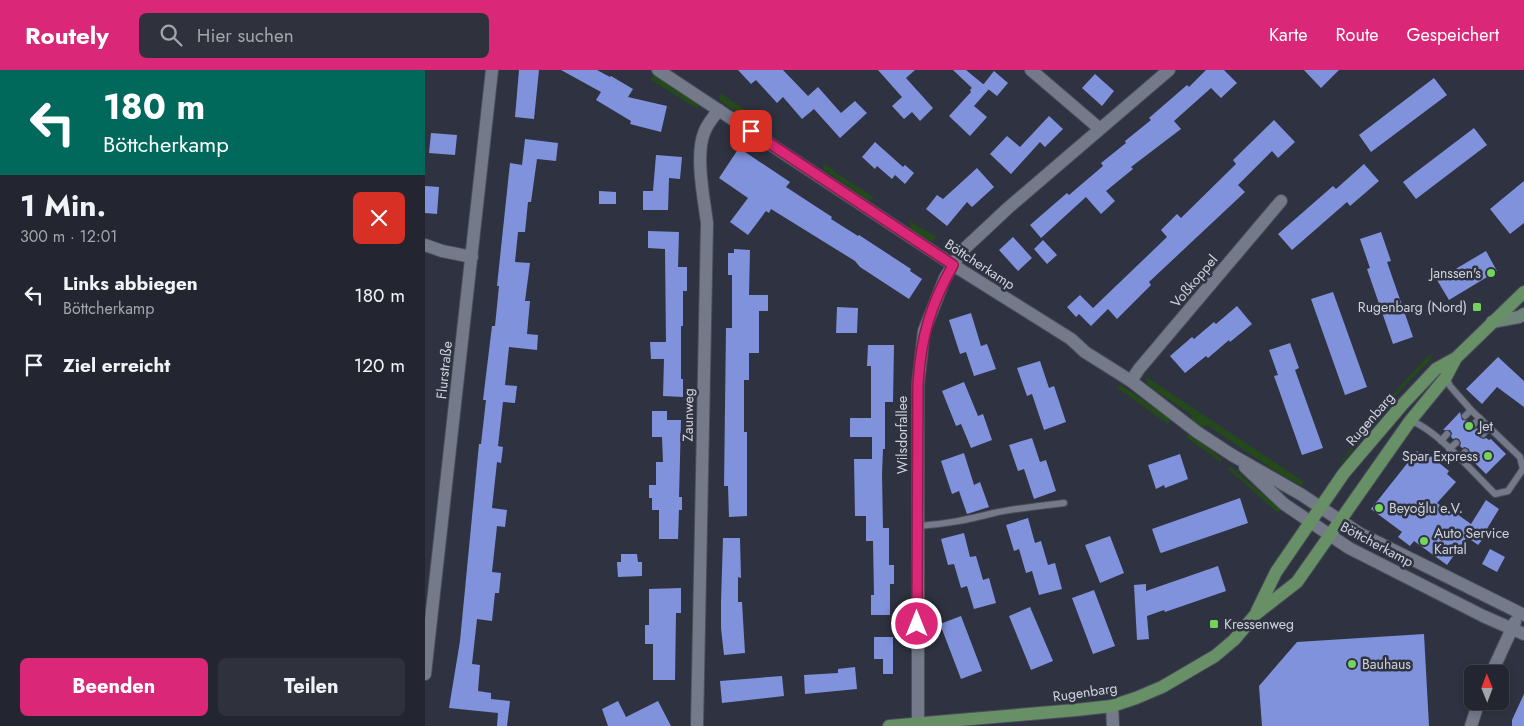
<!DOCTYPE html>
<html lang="de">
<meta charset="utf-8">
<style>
:root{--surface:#232631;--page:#2f323d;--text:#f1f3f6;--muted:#a3a5ab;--line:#40434d;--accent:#db2777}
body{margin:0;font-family:Jost,sans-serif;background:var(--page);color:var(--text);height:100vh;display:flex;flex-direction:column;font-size:19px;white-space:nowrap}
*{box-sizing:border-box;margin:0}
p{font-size:16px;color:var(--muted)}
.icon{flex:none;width:28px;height:28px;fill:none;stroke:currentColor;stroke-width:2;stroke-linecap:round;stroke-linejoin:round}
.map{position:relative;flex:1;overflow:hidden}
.drawer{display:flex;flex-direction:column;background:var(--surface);width:425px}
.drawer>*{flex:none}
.top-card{background:#00695c;color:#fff;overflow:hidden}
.needle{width:32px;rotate:359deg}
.buttons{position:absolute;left:1039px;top:595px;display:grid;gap:10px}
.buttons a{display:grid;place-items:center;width:45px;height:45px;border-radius:8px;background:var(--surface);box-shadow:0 2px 8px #0003,0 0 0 1px var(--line);font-size:25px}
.pin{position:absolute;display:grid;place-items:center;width:42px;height:42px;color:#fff;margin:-21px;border-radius:10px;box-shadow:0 2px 8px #0006}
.me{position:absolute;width:55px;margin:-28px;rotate:0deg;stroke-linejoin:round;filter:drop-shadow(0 0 4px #0008)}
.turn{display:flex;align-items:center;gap:18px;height:105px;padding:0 20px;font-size:22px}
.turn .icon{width:65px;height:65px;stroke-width:2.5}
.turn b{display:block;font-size:35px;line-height:42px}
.round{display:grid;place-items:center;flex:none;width:52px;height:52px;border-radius:8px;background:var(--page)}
.overview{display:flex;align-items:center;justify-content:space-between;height:85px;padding:0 20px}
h1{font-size:30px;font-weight:700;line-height:38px}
.button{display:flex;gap:10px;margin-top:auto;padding:10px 20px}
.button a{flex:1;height:58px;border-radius:8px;background:var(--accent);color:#fff;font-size:20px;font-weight:700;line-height:58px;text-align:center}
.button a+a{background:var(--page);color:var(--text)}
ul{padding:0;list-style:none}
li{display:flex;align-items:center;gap:15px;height:70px;padding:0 20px}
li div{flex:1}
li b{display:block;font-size:19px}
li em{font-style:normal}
header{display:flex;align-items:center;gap:30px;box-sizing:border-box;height:70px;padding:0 25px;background:var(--accent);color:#fff}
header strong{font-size:24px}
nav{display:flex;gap:28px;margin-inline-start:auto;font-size:18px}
.search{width:350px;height:45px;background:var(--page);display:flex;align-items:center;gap:12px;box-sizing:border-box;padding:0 18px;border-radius:8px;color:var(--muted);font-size:19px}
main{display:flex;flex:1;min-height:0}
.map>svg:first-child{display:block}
</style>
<header>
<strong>Routely</strong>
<div class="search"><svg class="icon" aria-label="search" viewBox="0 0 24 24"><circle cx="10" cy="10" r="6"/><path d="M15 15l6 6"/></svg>Hier suchen</div>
<nav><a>Karte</a><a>Route</a><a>Gespeichert</a></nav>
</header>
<main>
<section class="drawer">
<div class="top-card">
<div class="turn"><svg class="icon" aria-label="left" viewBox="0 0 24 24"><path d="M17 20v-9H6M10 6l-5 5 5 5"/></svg><div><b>180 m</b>Böttcherkamp</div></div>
</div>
<div class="overview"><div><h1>1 Min.</h1><p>300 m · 12:01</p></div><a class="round" style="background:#d93025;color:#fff"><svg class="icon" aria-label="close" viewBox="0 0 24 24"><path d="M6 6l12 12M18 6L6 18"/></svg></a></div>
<ul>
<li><svg class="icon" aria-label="left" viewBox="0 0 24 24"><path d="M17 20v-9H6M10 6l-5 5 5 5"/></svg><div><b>Links abbiegen</b><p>Böttcherkamp</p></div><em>180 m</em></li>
<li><svg class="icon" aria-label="arrive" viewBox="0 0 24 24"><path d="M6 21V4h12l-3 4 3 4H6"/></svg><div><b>Ziel erreicht</b></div><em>120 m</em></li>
</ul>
<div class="button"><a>Beenden</a><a>Teilen</a></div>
</section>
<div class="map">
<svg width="1099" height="656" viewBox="0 0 1099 656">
<rect width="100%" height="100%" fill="#2f3341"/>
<!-- green -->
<path fill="#24491a" d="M230 6 274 35 273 37H269L225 9Z
M296 24 338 51 336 55H333L295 31 294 26Z
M307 55 334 73V80L304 61Z
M400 93 411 103 450 128 443 130 398 99Z
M485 151 511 167 508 172 486 159Z
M1005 284 1007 288 982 313 960 339 916 394 915 393C942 354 972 318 1005 284Z
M720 306 879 412 877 416 855 404 782 355 775 358 766 353 767 345 724 316Z
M694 315H696L744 348 745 351 743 354 692 318Z
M764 363H766L796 388V392L761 367Z
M806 397 856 440 853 443 802 398Z"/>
<!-- building -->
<path fill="#8192dc" d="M94 0H114L109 49 90 47Z
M136 0H172L185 7 186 6 208 19 203 27 242 36 236 62 205 54 206 51 171 30 176 22Z
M313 0H358L383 26 393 17 416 43 430 31 442 43 415 68 389 39 377 49 358 27 352 33 331 10 326 14Z
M453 0H490L481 8 508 38 495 51 487 42 479 49 467 36 477 27Z
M528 0H541L564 19 549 36 562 47 545 66 524 46 546 22 545 20 547 18Z
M781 0H799L812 13 796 28 786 18 749 51 756 59 706 97 708 99 681 121 690 131 676 144 661 127 616 168 605 155 642 123 644 125 678 96 676 93 701 73 700 71 726 50 724 48 762 15 764 17Z
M879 0H914L896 18Z
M569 1 583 13 572 26 558 15Z
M670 4 689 21 677 36 657 18Z
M1009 8 1022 25 946 82 934 65Z
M624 46 638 59 620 77 615 72 586 104 565 84 582 66 595 77Z
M849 50 870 72 853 88 847 81 813 115 820 122 724 212 726 215 692 249 683 239 666 256 654 244 651 247 642 237 655 225 668 238 742 167 736 160 752 144 756 148 811 94 808 90Z
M1049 58 1062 75 991 129 978 112Z
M6 63 32 65 30 85 4 83Z
M100 69 133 73 131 91 112 89 106 132H103L100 162H93L90 192 105 193 100 231H105L102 264 113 265 112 280 84 277 80 315 92 316 90 333 78 332 73 376 78 377 76 393 72 392 67 438 82 440 80 457 72 456 67 502 76 503 74 523H70L67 551 52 549 47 594 55 595 53 621 66 623V629L85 631 82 656H72L73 643 24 638 35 571 54 374H56L61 330H58L67 256H70L74 216H72L85 93 97 95Z
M450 72 478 97 480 95 489 103 480 114 470 105 467 109 452 96 450 99 437 87Z
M314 78 365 112 361 117 407 147 406 149 433 166 434 165 486 199 485 201 497 209 484 229 435 197 430 191 346 139 344 143 341 141 323 165 305 152 323 128 294 108Z
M231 85 257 87 255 109 244 108 243 140H218V121H228Z
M939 94 954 111 925 136 922 132 867 180 853 164 908 116 911 119Z
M552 98 569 117 547 137 542 132 522 156 501 139 512 125 518 129Z
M1099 111V153L1085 164 1065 139Z
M0 116 14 117 12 144 0 143Z
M174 121 191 122V134H174Z
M223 161 254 162 253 197H262V221H258V256H256V309H258V327L238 326 239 289H226L225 272H241L240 179 223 178Z
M956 162 966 191 962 192 988 267 968 274 942 199 945 198 935 169Z
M588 167 607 188 593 201 574 180Z
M618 170 632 185 622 194 609 179Z
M309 179 325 180 324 225H343V241H334V283H324V310H319V362H322V446L304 447 303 416H299L301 258H307V205H303V183H309Z
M1061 181 1072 201 1024 230 1012 210Z
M908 222 942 317 920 325 886 229Z
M812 236 827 254 805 272 804 270 783 288 781 286 760 303 745 286 767 267 769 269 789 252 791 254Z
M412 237 433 238 432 263H411Z
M546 243 556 276 562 274 571 299 549 306 541 282 535 284 524 250Z
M865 273 874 298 870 300 898 378 877 385 849 306 853 305 844 280Z
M443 275H469L468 332H460V379H458L457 404 458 458H464V495H469V514H465V545H446V525H449L448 471H441V446H430L429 389H447V367H425V348H446V296H442Z
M1073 287 1099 311V337L1072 317 1057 334 1041 319Z
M615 291 624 318 629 316 641 352 619 360 607 324 602 326 592 298Z
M539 312 553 346 558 344 567 370 546 378 536 354 531 356 517 321Z
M227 341H242V350H256L254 427H257V440H254L253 469H234V440H227V428H224V415H231V392H238L237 367H227Z
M1035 342 1037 350 1045 351 1043 356 1045 359 1049 360 1052 358 1054 361V367L1058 369 1061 368 1064 370 1066 369 1081 384 1061 404 1046 389 1044 379 1040 377 1037 378 1035 376 1036 373 1034 369 1031 368 1028 369 1026 367 1027 363 1025 360H1018Z
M607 368 615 392 621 390 631 421 609 429 599 399 593 401 584 375Z
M992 381 999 387 1002 383 1024 401 1022 404 1031 412 1012 433 1030 446 1032 444 1046 454 1061 430 1074 439 1060 462 1062 464 1053 475 1042 467 1022 495 989 471 985 476 973 467 977 462 946 439Z
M539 383 549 415 555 412 564 437 542 444 534 421 527 424 516 391Z
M755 384 763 409 740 418 739 415 731 419 723 395Z
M815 428 823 453 736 483 735 482 727 459Z
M603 448 610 473 616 471 623 495 630 493 637 519 614 525 607 501 601 503 594 479 589 481 581 455Z
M539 463 545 487 551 486 558 510 564 508 571 533 549 539 542 516 536 518 529 494 523 495 516 469Z
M685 466 699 503 675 513 660 475Z
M298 468H315L316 508 313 507V532H317L320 583 299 585 296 558V532Z
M1065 479 1080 487 1072 502 1057 494Z
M196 484H212L213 492H217V506L193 507 192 492H196Z
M793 496 801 521 740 542 739 540 722 546 724 569 712 570 709 515 721 514V521Z
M256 518V543H251L250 610H228V574H220V555H224V519Z
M669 520 690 576 668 584 647 528Z
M605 537 628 591 606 600 584 546Z
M536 546 557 601 536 609 515 554Z
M999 564 1004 656H837L834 616 872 572Z
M449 567H468V604H458V589H449Z
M430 597 432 619 380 624 379 605 413 603V599Z
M357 606 359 626 297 633 295 611Z
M1099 624V656H1087V650Z
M193 631 201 647 233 631 246 656H183L177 639Z"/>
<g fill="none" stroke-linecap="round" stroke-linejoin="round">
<defs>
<path id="lane" d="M1040 346 1046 340
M985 351C1008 356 1051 405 1070 424L1083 421 1098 399 1095 387 1046 340 1025 316 1021 307
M1048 355 1055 348
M1058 364 1064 357
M1016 371 1022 364
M1024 379 1031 373
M1034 389 1040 382
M493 456C522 454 541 450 569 443 592 438 616 436 639 433"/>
<path id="street" d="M233 0 528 195 646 269 660 282 706 311 772 362 807 385 877 425 934 463 1099 545
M606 0 675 59
M0 175 17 181 47 187
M706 311 714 299 856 131
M820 397 859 434 924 478 1058 546 1099 564
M0 604 67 0
M1066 604 1090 552
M687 636 688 656
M493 653V314L499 261 520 208 536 182 583 138 744 0
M272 656 282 153C279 129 270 86 279 63 282 54 288 47 294 40
M1046 656 1054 631"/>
<path id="secondary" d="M1067 252 1094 247 1099 244"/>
<path id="primary" d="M832 541 851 502 919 403 977 335 1011 299 1031 288 1099 222
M464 656 651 640 687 636 711 628 737 617 790 586 809 570 831 544 872 512 985 351 1021 307 1031 288"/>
</defs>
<!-- lane casing -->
<use href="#lane" stroke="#4b4f5a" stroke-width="8"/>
<!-- street casing -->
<use href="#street" stroke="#4b4f5a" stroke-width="14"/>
<!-- secondary casing -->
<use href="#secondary" stroke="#4b4f5a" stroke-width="14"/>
<!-- primary casing -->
<use href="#primary" stroke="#4b4f5a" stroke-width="14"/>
<!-- lane -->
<use href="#lane" stroke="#757a8b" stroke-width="6"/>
<!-- street -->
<use href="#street" stroke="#757a8b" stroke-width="12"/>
<!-- secondary -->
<use href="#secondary" stroke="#6e8579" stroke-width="12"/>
<!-- primary -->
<use href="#primary" stroke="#689066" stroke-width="12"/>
</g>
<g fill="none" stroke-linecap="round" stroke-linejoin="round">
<defs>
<path id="route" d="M326 61 528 195C505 236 496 267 493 314L492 554"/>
</defs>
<!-- route casing -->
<use href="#route" stroke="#8e194d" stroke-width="12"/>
<!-- route -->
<use href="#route" stroke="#db2777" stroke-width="9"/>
</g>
<!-- markers -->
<g fill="#75d25b" stroke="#2f3341" stroke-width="2">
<circle cx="1066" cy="203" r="5"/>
<rect x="1047" y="232" width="10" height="10" rx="2.5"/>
<circle cx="1044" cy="356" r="5"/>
<circle cx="1063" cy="386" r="5"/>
<circle cx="954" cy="438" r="5"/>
<circle cx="999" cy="471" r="5"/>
<rect x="784" y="549" width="10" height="10" rx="2.5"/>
<circle cx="927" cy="594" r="5"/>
</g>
<g text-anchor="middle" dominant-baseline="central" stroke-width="5" stroke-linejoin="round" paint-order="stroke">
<!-- street labels -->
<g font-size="14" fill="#d0d3dc" stroke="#2f3341">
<text transform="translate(555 194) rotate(33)">Böttcherkamp</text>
<text transform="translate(769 211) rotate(-50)">Voßkoppel</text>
<text transform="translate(19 300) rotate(-84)">Flurstraße</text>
<text transform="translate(263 345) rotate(-89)">Zaunweg</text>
<text transform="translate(945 349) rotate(-49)">Rugenbarg</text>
<text transform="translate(477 365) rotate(-90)">Wilsdorfallee</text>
<text transform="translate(952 474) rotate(28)">Böttcherkamp</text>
<text transform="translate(660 622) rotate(-8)">Rugenbarg</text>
</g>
<!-- poi labels -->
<g font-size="14" fill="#d0d3dc" stroke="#2f3341" text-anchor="start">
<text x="1056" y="203" text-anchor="end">Janssen's</text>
<text x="1042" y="237" text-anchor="end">Rugenbarg (Nord)</text>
<text x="1054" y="356">Jet</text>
<text x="1053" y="386" text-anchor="end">Spar Express</text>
<text x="964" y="438">Beyoğlu e.V.</text>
<text x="1009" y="463">Auto Service<tspan x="1009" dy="16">Kartal</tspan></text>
<text x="799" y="554">Kressenweg</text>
<text x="937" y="594">Bauhaus</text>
</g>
</g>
</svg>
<div class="buttons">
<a><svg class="needle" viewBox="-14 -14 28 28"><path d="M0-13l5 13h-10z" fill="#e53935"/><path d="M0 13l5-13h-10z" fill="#a3a5ab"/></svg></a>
</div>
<div class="pin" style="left:326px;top:61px;background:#d93025"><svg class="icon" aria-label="arrive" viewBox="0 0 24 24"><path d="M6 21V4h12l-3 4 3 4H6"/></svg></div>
<svg class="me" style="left:492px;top:554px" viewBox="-20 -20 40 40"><circle r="17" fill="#db2777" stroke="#fff" stroke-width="3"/><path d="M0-11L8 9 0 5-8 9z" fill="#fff"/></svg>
</div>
</main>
